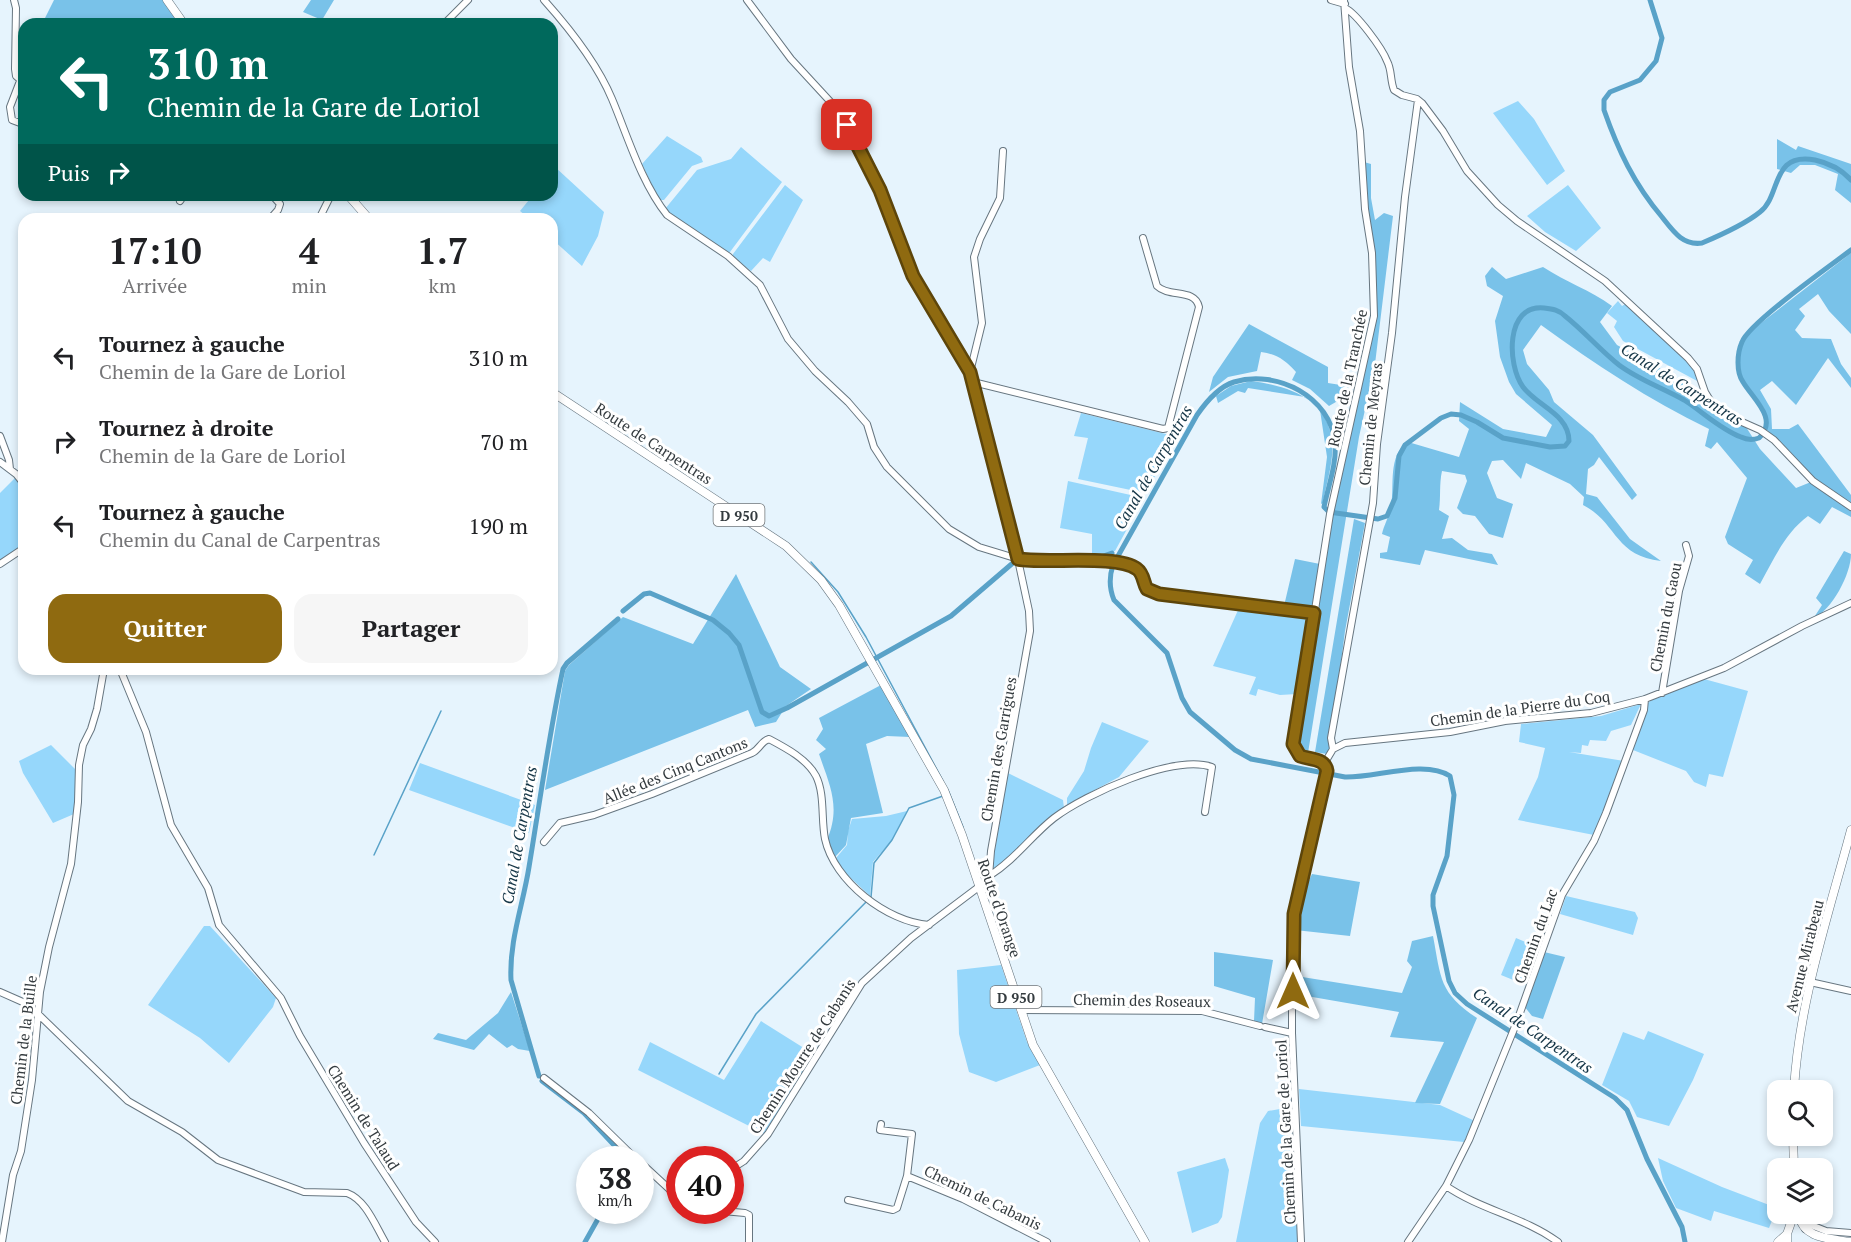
<!DOCTYPE html>
<html lang="fr">
<meta charset="utf-8">
<style>
:root{--surface:#fff;--page:#f6f6f6;--text:#202124;--muted:#757577;--accent:#8f6a10}
body{margin:0;font-family:"PT Serif",serif;background:var(--page);color:var(--text);height:100vh;display:flex;flex-direction:column;font-size:22px;white-space:nowrap}
*{box-sizing:border-box;margin:0}
p{font-size:20px;color:var(--muted)}
.icon{flex:none;width:33px;height:33px;fill:none;stroke:currentColor;stroke-width:2;stroke-linecap:round;stroke-linejoin:round}
.map{position:relative;flex:1;overflow:hidden}
.details{position:absolute;left:18px;top:213px;width:540px;height:462px;display:flex;flex-direction:column;background:var(--surface);border-radius:18px;box-shadow:0 3px 9px #0003}
.details>*{flex:none}
.hud{position:absolute;left:18px;top:18px;width:540px;height:183px;border-radius:18px;box-shadow:0 3px 9px #0003;background:#00695c;color:#fff;overflow:hidden}
.buttons{position:absolute;left:1767px;top:1080px;display:grid;gap:12px}
.buttons a{display:grid;place-items:center;width:66px;height:66px;border-radius:12px;background:var(--surface);box-shadow:0 3px 9px #0003;font-size:30px}
.speed{position:absolute;left:576px;top:1146px;display:flex;gap:12px;font-size:30px;font-weight:700;text-align:center}
.speed>*{display:grid;place-content:center;width:78px;height:78px;border-radius:50%;background:var(--surface);box-shadow:0 3px 9px #0003;line-height:1}
.speed small{font-size:15px;font-weight:400}
.speed .limit{border:9px solid #d22;background:#fff;color:#111}
.pin{position:absolute;display:grid;place-items:center;width:51px;height:51px;color:#fff;margin:-26px;border-radius:12px;box-shadow:0 3px 9px #0006}
.me{position:absolute;width:66px;margin:-33px;rotate:0deg;stroke-linejoin:round;filter:drop-shadow(0 0 4px #0008)}
.turn{display:flex;align-items:center;gap:21px;height:126px;padding:0 30px;font-size:27px}
.turn .icon{width:78px;height:78px;stroke-width:2.5}
.turn b{display:block;font-size:42px;line-height:51px}
.then{display:flex;align-items:center;height:57px;padding:0 30px;background:#0003;gap:12px;font-size:22px}
.eta{display:flex;justify-content:space-evenly;align-items:center;height:102px;text-align:center}
.eta b{font-size:36px;font-weight:600;line-height:42px}
.action{display:flex;gap:12px;margin-top:auto;padding:12px 30px}
.action a{flex:1;height:69px;border-radius:18px;background:var(--accent);color:#fff;font-size:24px;font-weight:600;line-height:69px;text-align:center}
.action a+a{background:var(--page);color:var(--text)}
ul{padding:0;list-style:none}
li{display:flex;align-items:center;gap:18px;height:84px;padding:0 30px}
li div{flex:1}
li b{display:block;font-size:22px}
li em{font-style:normal}
.map>svg:first-child{display:block}
</style>
<div class="map">
<svg width="1851" height="1242" viewBox="0 0 1851 1242">
<rect width="100%" height="100%" fill="#e6f4fd"/>
<!-- green -->
<path fill="#96d7fb" d="M1518 101 1534 119 1565 171 1547 185 1493 113Z
M667 136 701 157 703 162 692 166 664 200H659L642 164Z
M741 147 782 182 730 252H726L669 214 665 209 697 170 731 159Z
M555 167 604 212 598 236 582 266 552 239V219H530L520 211 533 195H552V171Z
M785 185 803 200 770 262 763 258 751 271 733 257V254Z
M1568 185 1601 228 1576 251 1545 232 1527 216Z
M1618 301 1622 306 1627 303 1694 365 1699 382 1623 341 1614 327 1617 321 1607 313Z
M1081 413 1178 437 1145 493 1078 479 1088 438 1074 436Z
M16 477 24 489V544L0 561V493Z
M1068 481 1144 498 1115 551 1095 556 1092 553V534L1060 528Z
M1239 608 1310 618 1300 690 1297 694 1280 695 1258 689 1256 696 1249 694 1256 677 1213 666Z
M1704 679 1748 691 1723 777 1709 774 1706 787 1694 782 1686 771 1633 750 1648 703 1653 699Z
M1641 704 1631 725 1611 731 1606 741 1590 740 1588 746 1582 745 1581 753 1569 752 1624 761 1594 835 1518 820 1538 777 1545 748 1519 742 1521 724 1601 716Z
M1102 722 1149 741 1119 777 1067 805V798L1084 771 1091 748Z
M51 745 76 770 74 814 53 823 23 773 19 761Z
M420 763 535 805 529 833 409 790Z
M1008 773 1063 800 1064 808 995 869 992 867Z
M907 811 892 840 873 862 870 896 840 868 836 858 847 845 848 831 852 819 886 816Z
M1566 896 1635 912 1638 918 1633 935 1560 914Z
M204 926H210L276 998 273 1007 229 1063 200 1038 148 1005Z
M1516 938 1542 949 1528 986 1501 975Z
M1001 965 1027 1042 1040 1065 996 1082 969 1072 959 1034 957 970Z
M761 1021 815 1055 765 1134 638 1070 650 1042 724 1080Z
M1648 1031 1704 1054 1693 1080 1669 1126 1637 1117 1629 1101 1602 1085 1623 1032 1644 1040Z
M1299 1089 1440 1105 1475 1121 1464 1142 1301 1126Z
M1280 1109 1287 1111 1297 1194V1242H1236L1260 1123 1268 1111Z
M1225 1158 1229 1170 1222 1217 1218 1223 1192 1233 1177 1172Z
M1658 1158 1722 1187 1777 1208 1769 1228 1714 1211 1711 1221 1676 1208 1663 1181Z"/>
<!-- forest -->
<path fill="#79c2e9" d="M54 0H163L180 24H42Z
M311 0H334L322 20 303 12Z
M1777 139 1796 150 1798 146 1851 164V203L1835 190 1838 174 1815 165H1800L1791 173 1777 169Z
M1364 162 1371 164V198L1375 220 1384 213 1393 216 1375 364 1359 437 1308 753 1301 752 1298 742 1333 514 1376 317 1372 231 1367 209Z
M1851 253V334L1829 311 1818 294 1799 309 1805 316 1795 330 1802 338 1831 339 1841 364 1851 378V388L1828 358 1796 405 1772 381 1760 390 1771 409 1772 429H1789L1798 424 1851 495V505L1818 481 1767 430 1764 408 1743 380 1740 371V355L1742 343 1748 333Z
M1492 267 1506 279 1543 267C1566 282 1590 290 1612 306L1600 322 1617 345 1705 393 1706 398 1746 427 1760 449 1796 488 1811 482 1851 510V517L1832 507 1820 524 1808 516C1785 533 1774 559 1760 584L1745 574 1753 560 1728 544 1725 537 1747 478 1717 442 1711 449 1705 446 1709 429C1649 400 1595 364 1541 325L1523 350 1527 364 1549 390 1554 402 1593 435 1637 495 1632 500 1599 457 1594 465 1588 469 1586 494 1597 497 1630 539 1661 561C1614 556 1617 522 1583 505L1584 497 1570 484 1526 463 1521 479 1503 460 1492 461 1487 473 1497 498 1513 504 1503 538 1489 534 1475 516 1463 514 1457 508 1467 481 1465 475 1442 471C1439 485 1441 496 1439 510L1449 516 1442 539 1452 538 1468 550 1492 554 1498 565 1425 550 1420 565 1380 558V553L1387 552 1390 537 1382 534C1384 525 1389 517 1391 507 1395 485 1387 456 1408 442L1459 457 1469 429 1459 421 1460 402 1503 429 1546 437 1552 425 1516 394 1509 382 1500 357 1495 321 1503 296 1487 286 1485 276Z
M1249 324 1328 367V383L1347 386 1353 392 1329 406 1310 389 1292 380 1296 372C1285 360 1277 354 1261 352L1257 371 1228 377 1209 392 1213 377Z
M1251 381C1289 386 1329 399 1332 443 1334 462 1326 484 1323 503L1321 504 1327 457 1320 410 1305 397 1248 388 1245 393 1238 391 1218 403 1216 396 1231 386Z
M1354 519 1365 523 1345 631 1330 748 1327 754 1315 752Z
M1844 551 1851 554C1851 574 1832 610 1813 619L1822 605 1816 598Z
M1295 559 1320 564 1313 611 1284 606Z
M736 574 780 667 811 689 786 706 776 722 755 727 748 710 545 790 565 671 569 665 623 617 693 644Z
M881 685 910 737 887 736 866 744 883 813 851 818 846 845 835 857 827 840C841 807 830 786 819 754L826 749 816 740 823 729 819 718Z
M1312 874 1360 882 1350 936 1295 930 1299 901Z
M1433 936C1441 978 1439 993 1477 1018L1440 1104 1415 1103 1444 1042 1390 1037 1399 1012 1295 994 1296 976 1402 993 1412 967 1407 961 1412 941Z
M1214 952 1273 960 1262 1024 1254 1021 1255 998 1214 986Z
M1544 952 1565 957 1543 1019 1532 1016 1524 1006Z
M511 992 530 1051 518 1049 512 1045 507 1048 489 1034 474 1050 433 1039 438 1033 466 1040 498 1013Z"/>
<g fill="none" stroke-linecap="round" stroke-linejoin="round">
<!-- stream -->
<path stroke="#59a2c8" stroke-width="1.5" d="M811 562 838 592 866 637 943 781
M948 790 963 827
M374 855 441 711
M871 897 874 863 892 840 909 808 943 796
M719 1074 756 1014 868 900"/>
<!-- canal -->
<path stroke="#59a2c8" stroke-width="5" d="M1650 0 1662 38 1656 61 1640 80 1610 92 1604 100V110C1618 150 1634 184 1662 217 1673 231 1683 246 1702 243 1721 235 1744 225 1760 212 1782 195 1770 152 1815 160 1829 163 1841 169 1851 180
M1022 557H1074
M1095 559 1112 553
M623 611 644 594 650 593 713 620 729 633 739 645 762 712 769 716 787 708 951 616 1014 562
M539 1076 511 980C509 941 523 905 529 867 540 801 549 734 563 669L567 663 618 619
M542 1081 584 1113 628 1160
M585 1242 603 1210
M1685 1242 1682 1227 1647 1159 1627 1110 1615 1098 1467 1004 1455 993 1449 981 1433 906V895L1447 856 1454 795 1450 776C1425 759 1375 778 1345 777L1251 759 1235 750 1190 712 1182 698 1167 653 1114 600C1109 588 1109 577 1113 565L1197 415C1206 402 1218 387 1234 382 1277 369 1331 397 1335 443 1337 463 1328 487 1324 507L1329 512 1378 519 1387 516 1395 498 1399 456 1405 445 1441 418 1451 414 1461 415 1477 422 1503 438 1550 447 1565 446 1569 441C1569 414 1537 406 1523 387 1507 365 1505 304 1544 308 1553 309 1559 310 1565 316 1584 331 1600 350 1619 365 1639 380 1663 388 1684 400 1703 412 1720 429 1741 437 1747 440 1753 440 1759 438 1779 419 1753 399 1743 382 1736 372 1737 353 1742 342 1749 323 1830 266 1851 250"/>
<defs>
<path id="minor" d="M14 0 16 8 15 69 16 76 24 83
M544 0C570 29 597 63 612 99 628 137 641 182 667 215L728 256 760 285 788 339 815 371 848 402 867 424 874 447 887 467 949 529 979 547 1018 559 1110 561 1132 566 1142 575 1147 589 1159 594 1314 613
M1331 0 1345 4
M1345 8C1357 14 1382 48 1387 61 1392 70 1390 80 1394 90L1402 95 1417 99 1422 103 1443 131 1467 171 1498 205 1517 221 1605 281 1688 358 1697 369 1705 392 1713 405 1733 418 1760 430 1774 440 1813 481 1851 507
M444 24 468 0
M20 81 10 107 12 120 20 123
M180 201 184 195
M270 219 278 210 280 204 272 195
M319 219 331 195
M970 372 982 323 974 257 980 239 1000 198 1003 151
M973 382 1163 429 1168 428 1199 307C1195 288 1169 298 1157 286L1143 238
M0 436 9 460 10 469
M0 462 16 474 24 484
M0 564 24 548
M120 669 146 732 171 825 208 888 219 925 281 998 300 1036 364 1143 416 1222 435 1242
M1662 693 1679 591 1689 556 1686 545
M1333 749 1331 738 1373 503 1377 444 1392 333 1405 197 1418 100
M1324 764 1333 749 1345 743 1450 732 1505 721 1591 713 1645 699 1724 668 1802 626 1851 603
M544 842 560 823 594 815 652 794 752 753C760 749 761 741 769 739 786 748 807 759 816 776 825 794 821 819 825 839 834 881 887 922 929 925
M989 876C1016 859 1031 836 1054 818 1086 794 1173 754 1212 767L1205 812
M1810 982 1851 991
M0 992 25 1003 37 1013 128 1101 182 1132 218 1160 304 1192 347 1193C366 1200 375 1225 385 1242
M1021 1010 1202 1011 1260 1026
M1265 1027 1292 1033
M544 1078 589 1113 637 1160
M881 1124 880 1130 912 1134 907 1176 963 1199 1047 1242
M640 1162 680 1199
M730 1170 744 1161 768 1134 862 983 911 938 984 883 989 876 991 851 1030 631 1029 611 1017 555 970 372 913 276 903 255 880 190 863 153 838 110 791 59 747 0
M1446 1186C1481 1210 1524 1217 1558 1242
M848 1200 893 1210 897 1208 907 1176
M712 1210 745 1213 749 1215V1242
M1805 1229 1811 1225 1826 1231 1851 1233
M2 1242 13 1175 21 1151 32 1080 40 992 49 947 71 864 78 802 79 765 83 745 91 729 97 709 104 669
M1301 1242 1292 1033V928L1327 768C1318 754 1297 763 1294 744L1330 514 1374 316 1372 253 1365 209 1360 131 1349 67 1344 0
M1408 1242 1446 1186 1469 1140 1516 1024 1562 895 1594 841 1606 813 1644 710 1645 699"/>
<path id="major" d="M167 0 184 24
M348 195 369 219
M552 392 786 546 821 580 839 605 944 790 962 835 1033 1045 1145 1242
M1794 1090C1799 1002 1828 916 1851 830
M1793 1136 1794 1168
M1798 1214C1804 1239 1827 1238 1850 1242
M1778 1242 1787 1234
M1787 1242V1234L1794 1214"/>
</defs>
<!-- minor casing -->
<use href="#minor" stroke="#677680" stroke-width="8"/>
<!-- major casing -->
<use href="#major" stroke="#677680" stroke-width="9"/>
<!-- minor -->
<use href="#minor" stroke="#fff" stroke-width="6"/>
<!-- major -->
<use href="#major" stroke="#fff" stroke-width="8"/>
</g>
<g fill="none" stroke-linecap="round" stroke-linejoin="round">
<defs>
<path id="route" d="M847 125 880 190 913 276 970 372 1018 559C1046 564 1117 554 1137 569 1144 574 1143 583 1147 589L1159 594 1314 613 1293 744 1300 756C1311 760 1325 758 1327 771L1294 914 1293 991"/>
</defs>
<!-- route casing -->
<use href="#route" stroke="#5d450a" stroke-width="15"/>
<!-- route -->
<use href="#route" stroke="#8f6a10" stroke-width="10"/>
</g>
<g text-anchor="middle" dominant-baseline="central" stroke-width="6" stroke-linejoin="round" paint-order="stroke">
<!-- shield labels -->
<g fill="#fff" stroke="#717679" stroke-width="1.5">
<rect x="713.5" y="504" width="51" height="22" rx="4.5"/>
<rect x="990.5" y="986" width="51" height="22" rx="4.5"/>
</g>
<g font-size="14" font-weight="bold" fill="#343b3f">
<text x="739" y="515">D 950</text>
<text x="1016" y="997">D 950</text>
</g>
<!-- street labels -->
<g font-size="15" fill="#343b3f" stroke="#fff">
<text transform="translate(1347 378) rotate(-78)">Route de la Tranchée</text>
<text transform="translate(1370 424) rotate(-84)">Chemin de Meyras</text>
<text transform="translate(654 443) rotate(33)">Route de Carpentras</text>
<text transform="translate(1665 617) rotate(-79)">Chemin du Gaou</text>
<text transform="translate(1520 708) rotate(-8)">Chemin de la Pierre du Coq</text>
<text transform="translate(998 749) rotate(-80)">Chemin des Garrigues</text>
<text transform="translate(675 770) rotate(-22)">Allée des Cinq Cantons</text>
<text transform="translate(1000 908) rotate(71)">Route d'Orange</text>
<text transform="translate(1535 936) rotate(-70)">Chemin du Lac</text>
<text transform="translate(1804 956) rotate(-76)">Avenue Mirabeau</text>
<text transform="translate(1142 1000) rotate(1)">Chemin des Roseaux</text>
<text transform="translate(23 1040) rotate(-83)">Chemin de la Buille</text>
<text transform="translate(802 1056) rotate(-57)">Chemin Mourre de Cabanis</text>
<text transform="translate(364 1117) rotate(58)">Chemin de Talaud</text>
<text transform="translate(1285 1132) rotate(-93)">Chemin de la Gare de Loriol</text>
<text transform="translate(983 1197) rotate(26)">Chemin de Cabanis</text>
</g>
<!-- water labels -->
<g font-size="16" font-style="italic" fill="#143546" stroke="#fff">
<text transform="translate(1682 384) rotate(32)">Canal de Carpentras</text>
<text transform="translate(1153 467) rotate(-60)">Canal de Carpentras</text>
<text transform="translate(519 835) rotate(-80)">Canal de Carpentras</text>
<text transform="translate(1533 1030) rotate(34)">Canal de Carpentras</text>
</g>
</g>
</svg>
<div class="buttons">
<a><svg class="icon" aria-label="search" viewBox="0 0 24 24"><circle cx="10" cy="10" r="6"/><path d="M15 15l6 6"/></svg></a>
<a><svg class="icon" aria-label="layers" viewBox="0 0 24 24"><path d="M12 4l9 5-9 5-9-5zM3 14l9 5 9-5"/></svg></a>
</div>
<div class="speed"><div>38<small>km/h</small></div><div class="limit">40</div></div>
<div class="pin" style="left:847px;top:125px;background:#d93025"><svg class="icon" aria-label="arrive" viewBox="0 0 24 24"><path d="M6 21V4h12l-3 4 3 4H6"/></svg></div>
<svg class="me" style="left:1293px;top:991px" viewBox="-20 -20 40 40"><path d="M0-17L14 15 0 8-14 15z" fill="#8f6a10" stroke="#fff" stroke-width="4"/></svg>
<div class="hud">
<div class="turn"><svg class="icon" aria-label="left" viewBox="0 0 24 24"><path d="M17 20v-9H6M10 6l-5 5 5 5"/></svg><div><b>310 m</b>Chemin de la Gare de Loriol</div></div>
<div class="then">Puis<svg class="icon" aria-label="right" viewBox="0 0 24 24"><path d="M7 20v-9h11M14 6l5 5-5 5"/></svg></div>
</div>
<section class="details">
<div class="eta">
<div><b>17:10</b><p>Arrivée</p></div>
<div><b>4</b><p>min</p></div>
<div><b>1.7</b><p>km</p></div>
</div>
<ul>
<li><svg class="icon" aria-label="left" viewBox="0 0 24 24"><path d="M17 20v-9H6M10 6l-5 5 5 5"/></svg><div><b>Tournez à gauche</b><p>Chemin de la Gare de Loriol</p></div><em>310 m</em></li>
<li><svg class="icon" aria-label="right" viewBox="0 0 24 24"><path d="M7 20v-9h11M14 6l5 5-5 5"/></svg><div><b>Tournez à droite</b><p>Chemin de la Gare de Loriol</p></div><em>70 m</em></li>
<li><svg class="icon" aria-label="left" viewBox="0 0 24 24"><path d="M17 20v-9H6M10 6l-5 5 5 5"/></svg><div><b>Tournez à gauche</b><p>Chemin du Canal de Carpentras</p></div><em>190 m</em></li>
</ul>
<div class="action"><a>Quitter</a><a>Partager</a></div>
</section>
</div>
